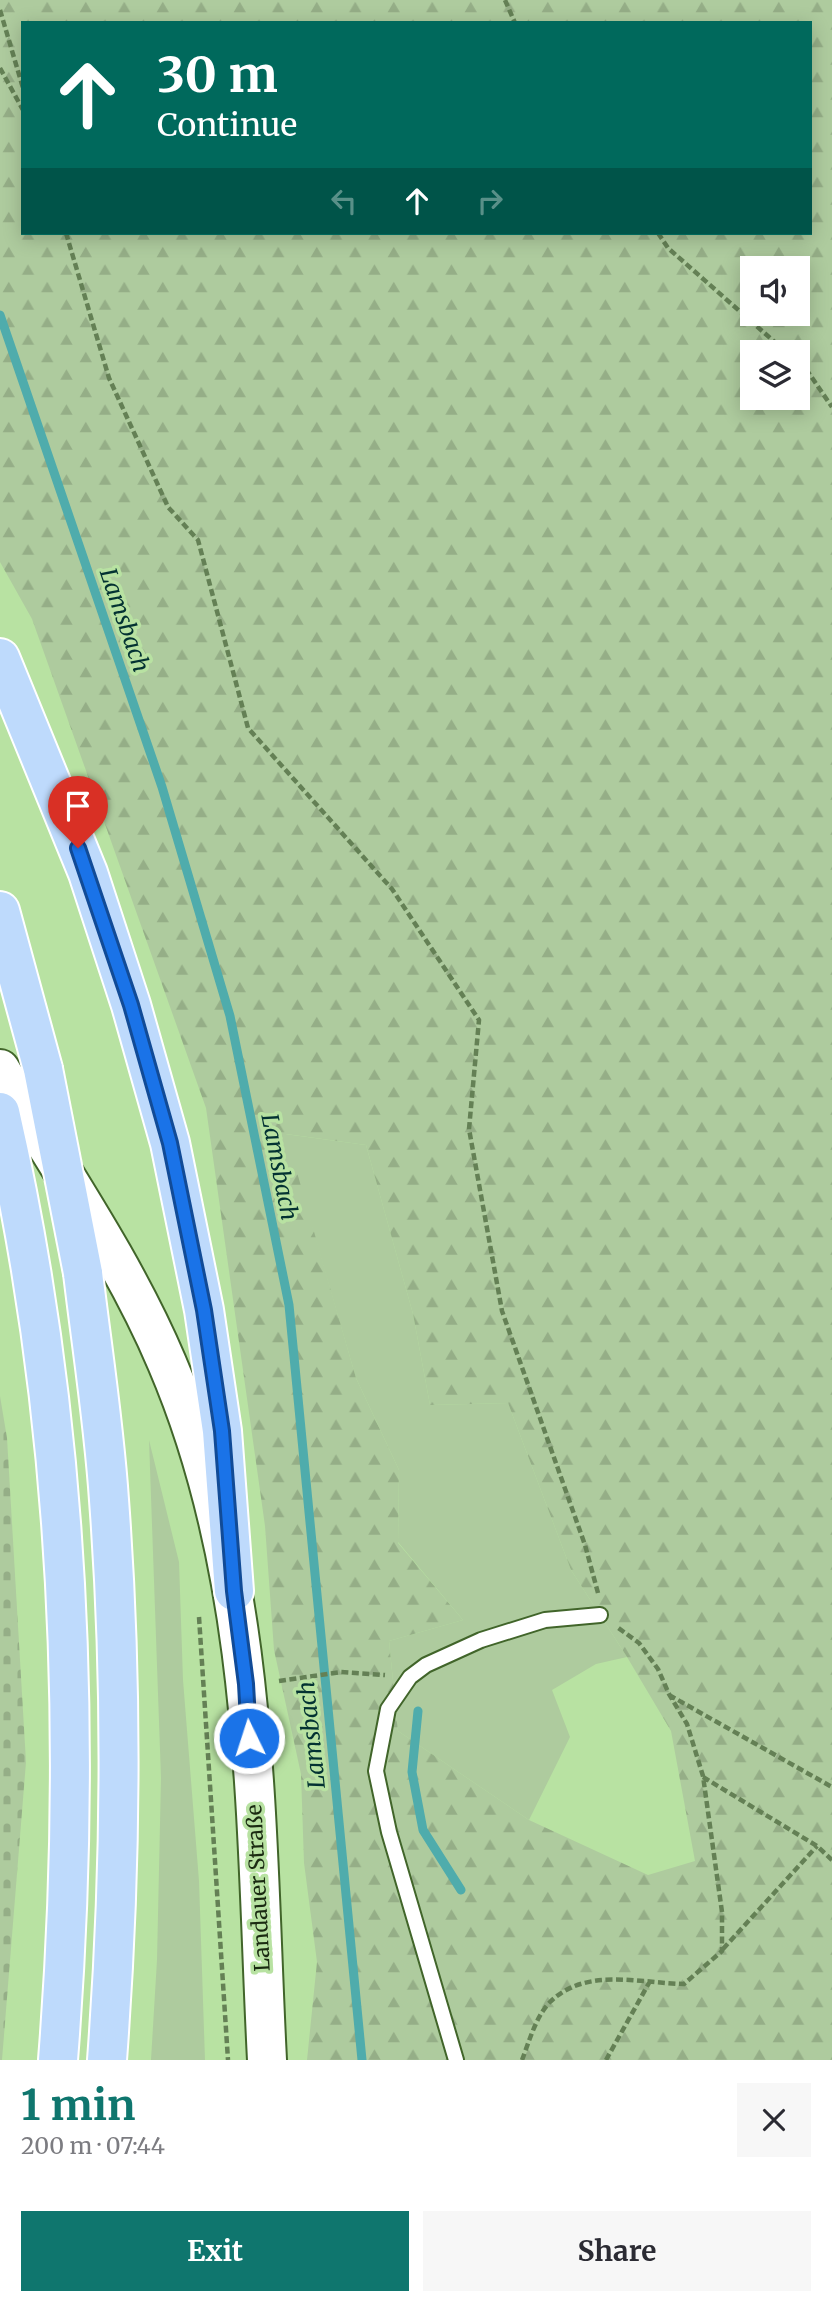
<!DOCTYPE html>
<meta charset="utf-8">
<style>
:root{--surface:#fff;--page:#f7f7f7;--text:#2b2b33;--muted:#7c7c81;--accent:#0f766e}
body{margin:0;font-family:Merriweather,serif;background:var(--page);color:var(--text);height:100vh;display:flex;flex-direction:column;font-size:26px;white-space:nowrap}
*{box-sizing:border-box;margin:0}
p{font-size:23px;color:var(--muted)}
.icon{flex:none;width:38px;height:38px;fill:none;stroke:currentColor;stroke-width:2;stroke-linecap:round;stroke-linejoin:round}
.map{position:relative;height:2060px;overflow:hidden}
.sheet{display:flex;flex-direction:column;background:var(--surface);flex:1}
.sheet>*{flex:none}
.guide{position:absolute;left:21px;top:21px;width:791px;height:214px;border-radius:0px;box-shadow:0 4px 18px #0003;background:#00695c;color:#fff;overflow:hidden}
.buttons{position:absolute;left:740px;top:256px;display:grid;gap:14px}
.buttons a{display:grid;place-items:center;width:70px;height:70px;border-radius:0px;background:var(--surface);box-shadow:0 4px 18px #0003;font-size:35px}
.pin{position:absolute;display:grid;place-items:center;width:60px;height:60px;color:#fff;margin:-72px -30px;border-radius:50% 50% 50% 0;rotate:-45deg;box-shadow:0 0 7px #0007}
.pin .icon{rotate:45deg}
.me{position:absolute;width:77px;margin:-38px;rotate:356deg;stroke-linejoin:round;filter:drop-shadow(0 0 5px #0008)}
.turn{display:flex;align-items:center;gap:24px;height:147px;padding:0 21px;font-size:32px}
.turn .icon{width:91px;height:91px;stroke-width:2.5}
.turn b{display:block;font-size:49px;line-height:60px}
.lanes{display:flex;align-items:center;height:66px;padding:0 21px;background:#0003;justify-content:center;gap:35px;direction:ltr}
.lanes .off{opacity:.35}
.round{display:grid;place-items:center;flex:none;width:74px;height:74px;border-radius:0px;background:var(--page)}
.headline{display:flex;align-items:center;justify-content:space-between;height:119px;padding:0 21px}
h1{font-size:42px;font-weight:700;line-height:52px;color:var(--accent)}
.action{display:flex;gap:14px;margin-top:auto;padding:14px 21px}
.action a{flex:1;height:80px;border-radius:0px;background:var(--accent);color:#fff;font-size:28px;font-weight:700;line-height:80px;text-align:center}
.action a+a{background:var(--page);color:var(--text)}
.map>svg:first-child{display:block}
</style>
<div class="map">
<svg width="832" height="2060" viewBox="0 0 832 2060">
<defs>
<pattern id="forest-firs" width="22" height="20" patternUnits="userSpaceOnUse" patternTransform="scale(1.75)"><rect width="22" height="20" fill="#aecb9e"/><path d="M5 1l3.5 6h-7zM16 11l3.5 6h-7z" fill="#95ae87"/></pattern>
<pattern id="cemetery-stones" width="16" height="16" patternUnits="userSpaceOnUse" patternTransform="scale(1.75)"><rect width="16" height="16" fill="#aecb9e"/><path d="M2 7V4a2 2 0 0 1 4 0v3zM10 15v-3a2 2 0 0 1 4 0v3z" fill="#95ae87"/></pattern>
</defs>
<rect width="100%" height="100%" fill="#b8e2a2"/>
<!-- grass -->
<path fill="#aecb9e" d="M285 1134 366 1145 413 1314 430 1405 508 1403 571 1570 627 1657 596 1664 552 1690 570 1737 529 1820 398 1731 389 1641 463 1620 398 1542 399 1470 356 1378Z
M149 1440 179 1562 183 1680 199 1881 205 2060H151L157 1960 161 1778Z"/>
<!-- forest -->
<path fill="url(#forest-firs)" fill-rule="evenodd" d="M0 0H832V2060H307L317 1962 304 1863 301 1774 274 1650 265 1526 206 1108 32 619 0 562ZM23 23H810V233H23ZM752 268H798V313H752ZM752 352H798V397H752ZM286 1134 366 1145 413 1314 430 1405 508 1403 571 1570 627 1657 671 1731 695 1861 648 1875 529 1820 398 1731 389 1641 463 1620 398 1543 399 1470 356 1378Z"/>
<!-- cemetery -->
<path fill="url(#cemetery-stones)" d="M0 1396 7 1438 26 1762 2 2060H0Z"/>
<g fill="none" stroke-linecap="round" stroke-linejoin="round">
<!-- stream -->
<path stroke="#4facac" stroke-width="9" d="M0 315 162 787 230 1016 289 1305 362 2060
M418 1711 412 1772 423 1830 461 1890"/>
<defs>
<path id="service" d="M456 2060 389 1832 376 1771 388 1709 410 1677 426 1665 481 1640 545 1620 600 1615"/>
<path id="secondary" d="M0 1069C57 1166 123 1259 167 1363 261 1582 255 1827 267 2060"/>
<path id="trunk" d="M0 658 88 873 131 1005 170 1143 204 1310 222 1431 234 1591
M0 911 43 1069
M0 1112C71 1422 83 1743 58 2060
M83 1273C92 1349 104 1424 109 1500 123 1686 121 1874 107 2060"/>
</defs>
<!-- service casing -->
<use href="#service" stroke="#41652a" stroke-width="18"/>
<!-- secondary casing -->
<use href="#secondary" stroke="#41652a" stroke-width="42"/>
<!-- trunk casing -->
<use href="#trunk" stroke="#fff" stroke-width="42"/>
<!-- path -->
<path stroke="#648055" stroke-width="4.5" stroke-dasharray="7 3.5" stroke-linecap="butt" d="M505 0 515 23
M0 10 23 88
M0 68 23 110
M66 233 109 378 168 507 198 540 248 728 392 889 479 1020 469 1129 502 1311 585 1545 598 1593
M658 233 668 248 786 352
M798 362 806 369 832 407
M199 1617 228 2060
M279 1681 341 1672 385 1675
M669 1695 832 1787
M703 1777 817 1846 832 1860
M723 1949 817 1846
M522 2060C529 2042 536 2016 550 2002 586 1967 638 1983 684 1984L722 1951V1912L703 1776 687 1724 669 1694 658 1669 639 1643 617 1627
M606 2060 649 1983"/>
<!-- service -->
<use href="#service" stroke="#fff" stroke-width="14"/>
<!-- secondary -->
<use href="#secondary" stroke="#fff" stroke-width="38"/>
<!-- trunk -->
<use href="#trunk" stroke="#bedafc" stroke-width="38"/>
<defs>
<path id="trunk-bridge" d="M43 1069 83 1273"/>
</defs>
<!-- trunk-bridge casing -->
<use href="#trunk-bridge" stroke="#fff" stroke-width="42" stroke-linecap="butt"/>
<!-- trunk-bridge -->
<use href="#trunk-bridge" stroke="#bedafc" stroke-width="38"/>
</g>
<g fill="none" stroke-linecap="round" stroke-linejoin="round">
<defs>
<path id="route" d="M78 848 131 1005 170 1143 204 1310 222 1431 234 1591 246 1684 249 1738"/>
</defs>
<!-- route casing -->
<use href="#route" stroke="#114b97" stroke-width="18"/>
<!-- route -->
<use href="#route" stroke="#1a73e8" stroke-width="12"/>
</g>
<g text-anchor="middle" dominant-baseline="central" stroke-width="7" stroke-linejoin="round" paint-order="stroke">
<!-- street labels -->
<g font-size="21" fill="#1a2a11" stroke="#b8e2a2">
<text transform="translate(258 1888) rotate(-93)">Landauer Straße</text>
</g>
<!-- water labels -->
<g font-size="23" font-style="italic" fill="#033232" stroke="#b8e2a2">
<text transform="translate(125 620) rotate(71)">Lamsbach</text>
<text transform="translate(280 1167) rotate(79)">Lamsbach</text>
<text transform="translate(311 1735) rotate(-96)">Lamsbach</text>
</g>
</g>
</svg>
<div class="buttons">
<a><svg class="icon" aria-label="sound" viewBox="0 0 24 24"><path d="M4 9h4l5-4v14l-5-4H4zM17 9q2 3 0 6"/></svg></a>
<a><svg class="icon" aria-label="layers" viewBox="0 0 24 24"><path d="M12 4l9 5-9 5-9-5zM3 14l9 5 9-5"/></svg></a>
</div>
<div class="pin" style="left:78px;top:848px;background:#d93025"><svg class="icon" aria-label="arrive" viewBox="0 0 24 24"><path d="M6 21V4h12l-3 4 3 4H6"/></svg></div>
<svg class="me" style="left:249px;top:1738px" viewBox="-20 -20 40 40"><circle r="17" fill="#1a73e8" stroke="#fff" stroke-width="3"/><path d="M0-11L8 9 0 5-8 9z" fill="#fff"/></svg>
<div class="guide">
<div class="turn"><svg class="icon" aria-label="ahead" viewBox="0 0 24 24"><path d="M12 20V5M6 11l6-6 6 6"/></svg><div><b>30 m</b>Continue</div></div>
<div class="lanes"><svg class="icon off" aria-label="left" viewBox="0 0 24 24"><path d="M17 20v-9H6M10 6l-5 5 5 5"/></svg><svg class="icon" aria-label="ahead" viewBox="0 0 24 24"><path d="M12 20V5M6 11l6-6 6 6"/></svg><svg class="icon off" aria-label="right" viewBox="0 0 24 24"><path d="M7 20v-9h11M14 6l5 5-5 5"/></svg></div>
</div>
</div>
<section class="sheet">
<div class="headline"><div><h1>1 min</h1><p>200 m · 07:44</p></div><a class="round"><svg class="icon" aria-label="close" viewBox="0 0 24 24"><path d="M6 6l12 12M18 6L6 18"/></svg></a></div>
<div class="action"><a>Exit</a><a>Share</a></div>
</section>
